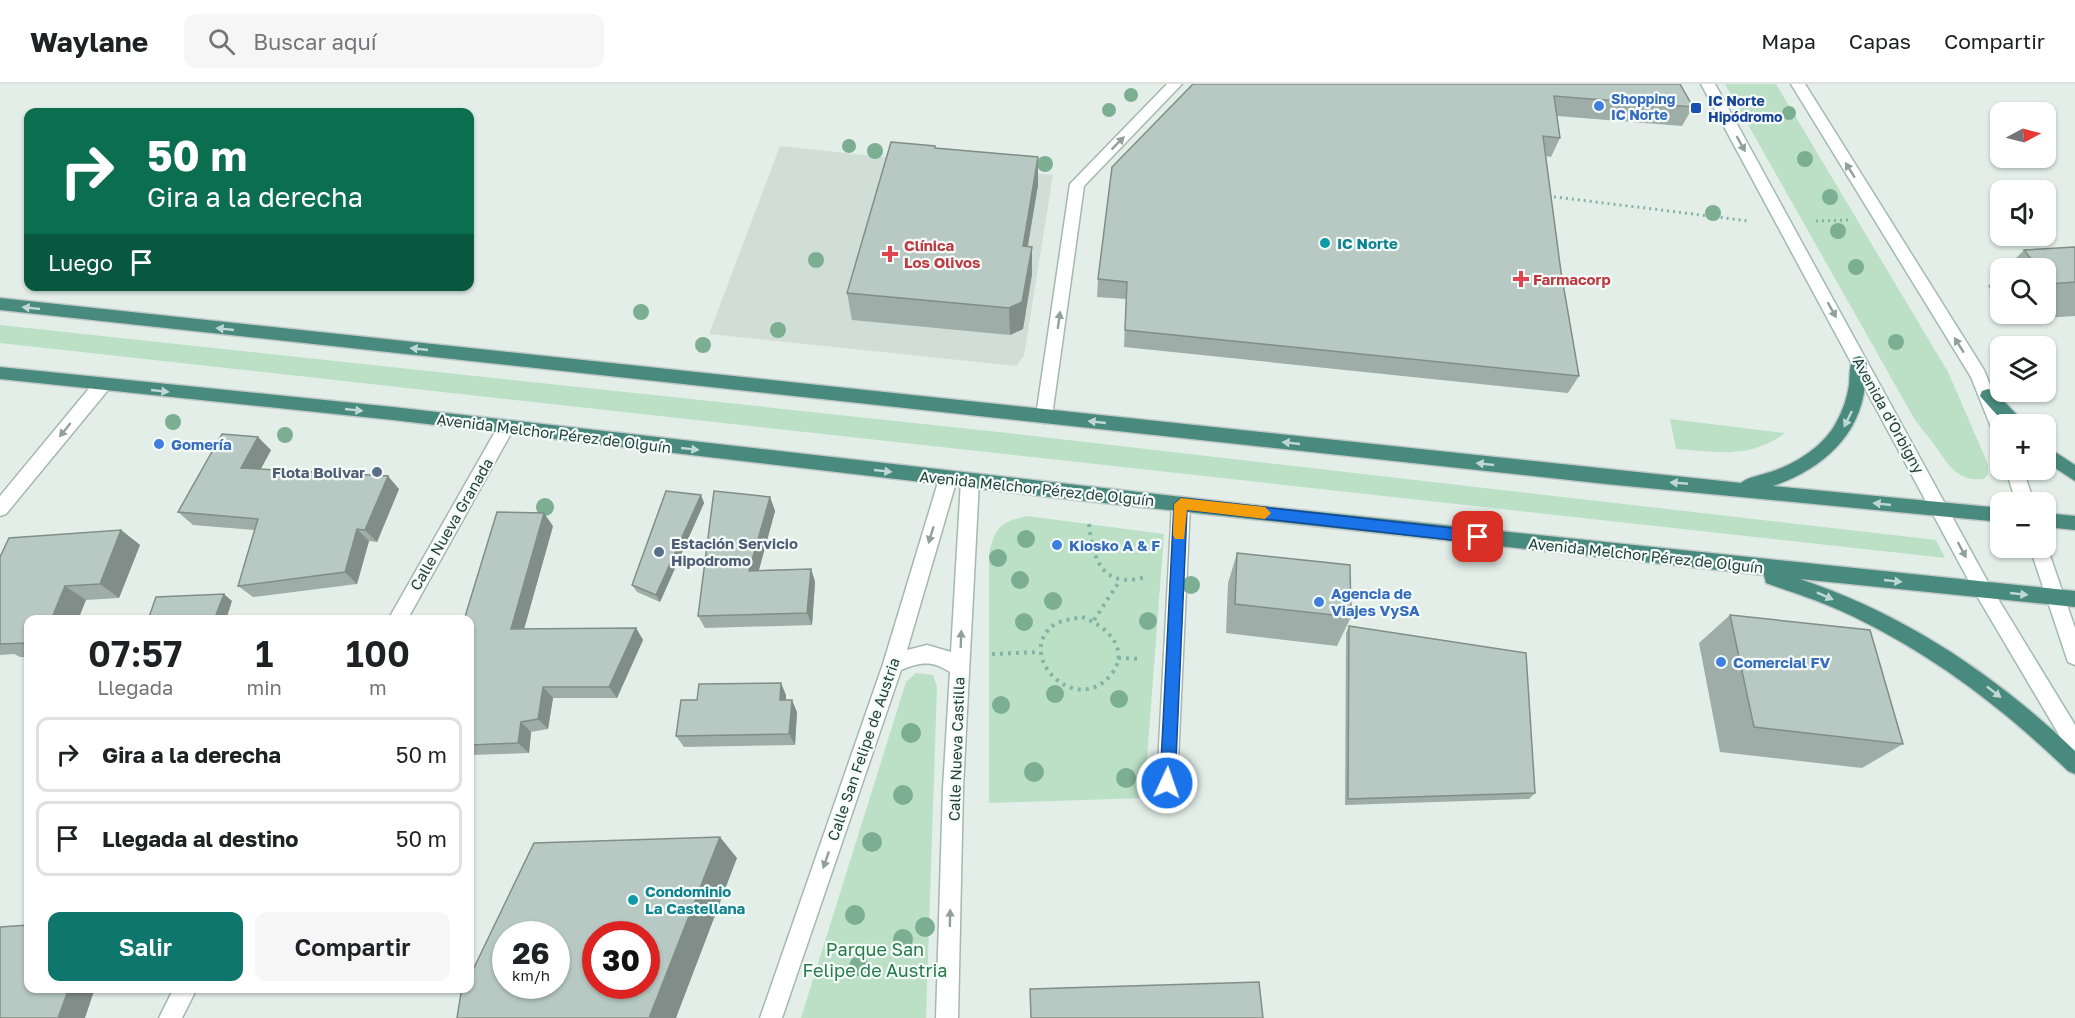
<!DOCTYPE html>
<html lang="es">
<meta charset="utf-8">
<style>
:root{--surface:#fff;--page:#f6f6f6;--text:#202124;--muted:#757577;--line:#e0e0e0;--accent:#0f766e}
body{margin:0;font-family:"Golos Text",sans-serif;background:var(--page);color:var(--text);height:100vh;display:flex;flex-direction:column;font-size:22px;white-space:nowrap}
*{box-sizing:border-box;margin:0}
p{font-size:20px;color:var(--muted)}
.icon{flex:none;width:33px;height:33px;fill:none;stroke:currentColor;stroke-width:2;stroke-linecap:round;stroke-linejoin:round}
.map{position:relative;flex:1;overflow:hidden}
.panel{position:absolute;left:24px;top:531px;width:450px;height:378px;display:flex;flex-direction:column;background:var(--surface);border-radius:12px;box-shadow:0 2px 4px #0004}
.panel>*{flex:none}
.top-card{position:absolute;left:24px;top:24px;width:450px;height:183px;border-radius:12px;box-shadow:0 2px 4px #0004;background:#0b6e4f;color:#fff;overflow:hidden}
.needle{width:39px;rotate:83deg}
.fabs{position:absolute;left:1990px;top:18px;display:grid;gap:12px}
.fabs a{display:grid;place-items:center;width:66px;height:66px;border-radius:12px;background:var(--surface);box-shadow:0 2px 4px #0004;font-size:30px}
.speed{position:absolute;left:492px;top:837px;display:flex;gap:12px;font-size:30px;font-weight:700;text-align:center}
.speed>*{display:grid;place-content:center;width:78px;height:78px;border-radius:50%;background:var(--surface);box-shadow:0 2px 4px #0004;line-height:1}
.speed small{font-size:15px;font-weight:400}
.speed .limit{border:9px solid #d22;background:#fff;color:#111}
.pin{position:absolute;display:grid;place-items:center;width:51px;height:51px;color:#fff;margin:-26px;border-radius:12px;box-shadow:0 3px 9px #0006}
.me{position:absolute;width:66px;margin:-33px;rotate:3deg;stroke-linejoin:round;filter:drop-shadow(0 0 4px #0008)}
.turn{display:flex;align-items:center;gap:21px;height:126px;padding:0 24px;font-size:27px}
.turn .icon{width:78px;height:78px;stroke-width:2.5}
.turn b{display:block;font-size:42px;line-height:51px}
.then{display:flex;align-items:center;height:57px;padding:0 24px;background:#0003;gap:12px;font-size:22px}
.eta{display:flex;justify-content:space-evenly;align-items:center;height:102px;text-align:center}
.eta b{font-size:36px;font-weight:600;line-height:42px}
.button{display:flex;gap:12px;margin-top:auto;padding:12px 24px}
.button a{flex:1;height:69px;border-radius:12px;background:var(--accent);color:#fff;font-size:24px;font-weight:600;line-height:69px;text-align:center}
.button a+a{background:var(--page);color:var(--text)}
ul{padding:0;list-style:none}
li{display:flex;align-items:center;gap:18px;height:75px;margin:0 12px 9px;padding:0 12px;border:3px solid var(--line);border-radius:12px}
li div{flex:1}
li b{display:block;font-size:22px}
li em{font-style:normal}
header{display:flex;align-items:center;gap:36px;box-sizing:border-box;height:84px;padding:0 30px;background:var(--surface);border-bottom:2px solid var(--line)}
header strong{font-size:28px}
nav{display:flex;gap:33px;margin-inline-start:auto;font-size:21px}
.search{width:420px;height:54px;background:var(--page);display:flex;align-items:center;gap:15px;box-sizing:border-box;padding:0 21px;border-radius:12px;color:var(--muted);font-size:22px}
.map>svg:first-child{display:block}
</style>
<header>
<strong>Waylane</strong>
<div class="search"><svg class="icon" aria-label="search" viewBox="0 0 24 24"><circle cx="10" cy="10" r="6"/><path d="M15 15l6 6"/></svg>Buscar aquí</div>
<nav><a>Mapa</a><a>Capas</a><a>Compartir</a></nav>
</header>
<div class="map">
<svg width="2075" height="934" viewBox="0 0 2075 934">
<rect width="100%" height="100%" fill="#e3eee9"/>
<!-- built -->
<path fill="#d1ded8" d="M780 62 1053 91 1024 272 1016 282 709 250Z"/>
<!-- green -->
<path fill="#bbe0c6" d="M1725 0H1776L1948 288 1988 380V390L1984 395C1958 398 1949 382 1936 363 1929 354 1922 345 1915 336Z
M0 241 1008 349 1936 456 1945 474 0 259Z
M1670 335 1785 349C1751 375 1717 368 1676 365Z
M1027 432 1164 450 1144 714 989 719V470C995 443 1000 438 1027 432Z
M916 589 933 591 937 603 926 934H801L906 598Z"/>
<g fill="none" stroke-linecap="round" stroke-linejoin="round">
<defs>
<path id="service" d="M1167 0H1182L1084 102 1052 332 1050 337 1044 339 1038 337 1036 332 1070 100Z"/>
<path id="minor" d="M102 295 108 296 110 301 108 306 6 430 0 432V412L96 296Z
M506 337 512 339 514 344 407 536H388L500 339Z
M948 388 954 390 957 395 907 566 927 561 951 568 961 397 964 392 970 390 976 392 979 397 963 704 958 934H936L943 704 950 588C932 576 920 578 901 586L782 934H760L883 580 939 395 942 390Z
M1181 413 1187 415 1190 420 1177 699 1174 706 1167 709 1160 706 1157 699 1172 420 1175 415Z
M174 904H197L182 934H159Z"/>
<path id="secondary" d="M1701 0H1715L1989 500 2075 641V668L2068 666 1977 512Z
M1791 0H1805L1984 286 2006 340H2001V355L1995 353 1971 293Z
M2006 386H2023L2034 418H2016Z
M2046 460 2075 544V581L2068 578 2030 464H2046Z"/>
<path id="trunk" d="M0 214 1741 399C1748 393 1758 392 1767 389 1794 381 1824 363 1837 337 1843 326 1847 314 1849 301 1850 292 1849 282 1853 274L1859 272 1865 274C1869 281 1866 292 1865 301 1860 353 1820 386 1773 402L2001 424V438L1606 400 0 226Z
M0 283 393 323 1261 422 2075 507V523L1800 495C1904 530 1996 591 2075 667V690L2068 687C2003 624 1933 571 1852 532 1824 518 1794 509 1766 499L1764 491 1058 414 393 336 0 295Z
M1988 305 1994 307 2021 335 2023 340H2005L1980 312 1982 307Z
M2046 362 2075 381V397L2046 378Z
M2046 429 2075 432V446L2046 443Z"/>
</defs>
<!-- service casing -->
<use href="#service" stroke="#a5b7b1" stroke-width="3"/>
<!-- minor casing -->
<use href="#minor" stroke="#a5b7b1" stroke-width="3"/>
<!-- secondary casing -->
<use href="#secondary" stroke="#a1bab2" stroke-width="3"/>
<!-- trunk casing -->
<use href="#trunk" stroke="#c1cac8" stroke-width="3"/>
<!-- path-far1 -->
<path stroke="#81b4a6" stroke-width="3" stroke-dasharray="2 4" stroke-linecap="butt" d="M1548 112 1749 137
M1816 137 1850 136"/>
<!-- path -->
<path stroke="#81b4a6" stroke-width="4" stroke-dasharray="3 5" stroke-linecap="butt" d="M1089 440C1093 477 1103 505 1146 493
M1082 533C1107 542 1132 566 1110 592 1074 633 1013 570 1055 540 1062 536 1074 535 1082 533Z
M1094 536 1119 498
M992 570 1040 568
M1118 574 1142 575"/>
<!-- service -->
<use href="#service" fill="#fff" fill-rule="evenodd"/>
<!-- minor -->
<use href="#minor" fill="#fff" fill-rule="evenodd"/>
<!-- secondary -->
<use href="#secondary" fill="#fff" fill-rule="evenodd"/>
<!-- trunk -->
<use href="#trunk" fill="#488a7e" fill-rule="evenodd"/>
</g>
<!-- trees -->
<g fill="#7caf92">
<circle cx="1131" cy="11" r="7"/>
<circle cx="1109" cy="26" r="7"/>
<circle cx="1789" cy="29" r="7"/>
<circle cx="849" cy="62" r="7"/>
<circle cx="875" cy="67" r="8"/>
<circle cx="1805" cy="75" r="8"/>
<circle cx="1045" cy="80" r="8"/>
<circle cx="1830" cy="113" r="8"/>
<circle cx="1713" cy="129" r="8"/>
<circle cx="1838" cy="147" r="8"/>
<circle cx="816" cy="176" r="8"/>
<circle cx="1856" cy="183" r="8"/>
<circle cx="641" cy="228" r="8"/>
<circle cx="778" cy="246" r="8"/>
<circle cx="1896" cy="258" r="8"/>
<circle cx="703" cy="261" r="8"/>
<circle cx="173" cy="338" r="8"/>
<circle cx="285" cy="351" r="8"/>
<circle cx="545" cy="423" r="9"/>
<circle cx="1026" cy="455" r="9"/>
<circle cx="998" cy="474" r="9"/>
<circle cx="1020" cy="496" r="9"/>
<circle cx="1191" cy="501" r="9"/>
<circle cx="1053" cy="517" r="9"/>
<circle cx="1148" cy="537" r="9"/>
<circle cx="1024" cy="538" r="9"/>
<circle cx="1055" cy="610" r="9"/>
<circle cx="1119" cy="615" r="9"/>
<circle cx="1001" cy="621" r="9"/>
<circle cx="911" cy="649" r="10"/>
<circle cx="1034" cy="688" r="10"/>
<circle cx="1126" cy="694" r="10"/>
<circle cx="903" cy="711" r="10"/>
<circle cx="872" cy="758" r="10"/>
<circle cx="855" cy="831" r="10"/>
<circle cx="925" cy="843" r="10"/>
<circle cx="903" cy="855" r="10"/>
<circle cx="859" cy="882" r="10"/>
</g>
<!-- wall -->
<path fill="#9eada8" d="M1193 0H1680L1693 23 1682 42 1557 32 1560 54 1551 73 1546 72 1561 188 1579 292 1568 309 1124 263 1126 215 1097 213 1098 195Z
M936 64 1038 73V101L1028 162 1032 163V190L1023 245 1010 251 852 236 847 209Z
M2075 163V232L2011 236 2006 230H2046V184H2006L2024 166Z
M2001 189V221L1988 202Z
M271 366 261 385 399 405 377 458 369 457 357 500 253 513 238 502 254 446 193 441 178 428Z
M701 411 704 419 660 518 637 508 632 501Z
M770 413 775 427 759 486 811 485 815 498 812 541 705 544 698 532Z
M553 442 524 545 636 544 643 556 617 614H553L548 645 531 648 529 669 470 671V536Z
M121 446 140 461 119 514 86 516 28 536V573H20L14 570 0 571V473Z
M1237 469 1351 533 1337 562 1226 549 1228 499Z
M1730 531 1903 660 1862 684 1720 668 1699 559Z
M1349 542 1535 709 1529 715 1345 721 1346 549Z
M786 611V616L797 628 795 661 684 663 676 652Z"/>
<!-- shaded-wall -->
<path fill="#818d88" d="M1038 73V101L1023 189V162Z
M1032 163V190L1023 245 1010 251 1009 224Z
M258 353 271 366 254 397 241 384Z
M388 392 399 405 377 458 365 446Z
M701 411 704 419 660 518 656 511Z
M770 413 775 427 755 500 749 487Z
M544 429 553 442 521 556 511 545Z
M357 445 369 457 357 500 345 488Z
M121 446 140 461 119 514 100 500Z
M811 485 815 498 812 541 807 529Z
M65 502 86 516 78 536H51Z
M224 510 232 517 226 536H214Z
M636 544 643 556 617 614 609 603Z
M781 599 786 611 785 628 780 616Z
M543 603 553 614 548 645 538 635Z
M792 616 797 628 795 661 789 650Z
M521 638 531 648 529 669 518 659Z
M720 753 737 774 676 934H649Z
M69 904H95L85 934H58Z"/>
<!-- building -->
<path fill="#b8c9c3" stroke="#818d88" stroke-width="1.5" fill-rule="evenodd" d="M1193 0H1680L1693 23 1554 12 1560 54 1543 52 1561 188 1579 292 1125 246 1127 198 1098 195 1112 83Z
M891 58 935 62V64L1038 73 1023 162 1032 163 1022 218 1009 224 847 209Z
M2075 163V198L2049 200 2046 196V184H2038L2024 166Z
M222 350 258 353 241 384 388 392 365 446 357 445 345 488 238 502 258 435 178 428Z
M666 407 701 411 656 511 632 501Z
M714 407 770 413 749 487 811 485 807 529 698 532Z
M497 428 544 429 511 545 636 544 609 603H543L538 635 521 638 518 659 470 661V536H464Z
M121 446 100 500 65 502 51 536H28V559L0 560V473L9 454Z
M1237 469 1350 481 1351 533 1235 520Z
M224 510 214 536H148L156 513Z
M1730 531 1870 546 1903 660 1754 643Z
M1349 542 1526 569 1535 709 1348 715Z
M781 599 780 616H792L789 650 676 652 681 616H697L699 600Z
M720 753 649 934H457L461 909 464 904H470V892L534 759ZM506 850H556V902H506ZM596 850H646V902H596Z
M28 841V904H69L58 934H0V843Z
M1259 898 1263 934H1031L1030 905Z"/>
<!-- one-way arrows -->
<defs><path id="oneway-solid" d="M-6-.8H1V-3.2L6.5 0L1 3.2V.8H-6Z" transform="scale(1.5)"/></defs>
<g fill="#90a09c">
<use href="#oneway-solid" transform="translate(1118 59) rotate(-45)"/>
<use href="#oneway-solid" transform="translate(1741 60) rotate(61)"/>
<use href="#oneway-solid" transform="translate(1850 86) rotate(-122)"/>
<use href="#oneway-solid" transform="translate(1832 226) rotate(61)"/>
<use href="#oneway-solid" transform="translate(1059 236) rotate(-82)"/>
<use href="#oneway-solid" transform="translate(1959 261) rotate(-122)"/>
<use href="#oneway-solid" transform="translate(65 346) rotate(129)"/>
<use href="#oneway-solid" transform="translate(931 451) rotate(107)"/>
<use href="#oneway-solid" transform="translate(1962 466) rotate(62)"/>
<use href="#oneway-solid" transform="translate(961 555) rotate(-88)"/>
<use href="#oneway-solid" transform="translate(826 776) rotate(109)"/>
<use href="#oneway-solid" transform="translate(950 834) rotate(-89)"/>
</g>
<g fill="#c0d8d3">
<use href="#oneway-solid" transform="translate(31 224) rotate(-174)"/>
<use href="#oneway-solid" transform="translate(225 245) rotate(-174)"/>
<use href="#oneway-solid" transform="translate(419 265) rotate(-174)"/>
<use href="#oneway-solid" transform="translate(160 307) rotate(6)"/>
<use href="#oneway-solid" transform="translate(354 326) rotate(6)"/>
<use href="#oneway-solid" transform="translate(1848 335) rotate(116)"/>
<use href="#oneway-solid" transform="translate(1097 338) rotate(-174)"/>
<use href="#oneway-solid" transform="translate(1291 359) rotate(-174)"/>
<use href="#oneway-solid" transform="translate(690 365) rotate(6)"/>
<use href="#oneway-solid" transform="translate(1485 380) rotate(-174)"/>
<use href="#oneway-solid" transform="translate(883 387) rotate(6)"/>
<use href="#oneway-solid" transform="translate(1679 399) rotate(-175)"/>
<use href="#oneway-solid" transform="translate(1882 420) rotate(-174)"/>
<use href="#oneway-solid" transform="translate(1893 497) rotate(6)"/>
<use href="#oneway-solid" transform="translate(2019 510) rotate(6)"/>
<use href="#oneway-solid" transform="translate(1825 512) rotate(24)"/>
<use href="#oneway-solid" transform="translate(1994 608) rotate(38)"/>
</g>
<!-- route -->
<path fill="#1a73e8" stroke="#114b97" stroke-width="1.5" d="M1181 414 1478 447 1483 449 1485 453 1483 457 1478 459 1187 426 1175 699 1173 704 1167 706 1162 704 1160 699 1174 420Z"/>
<!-- slow -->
<path fill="#f59e0b" d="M1181 414 1265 423 1271 429 1265 435 1187 426 1184 455H1175L1173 451 1174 420Z"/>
<!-- markers -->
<g fill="#3f7fe0" stroke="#f4faf7" stroke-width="2">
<circle cx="1599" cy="22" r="6"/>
<circle cx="159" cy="360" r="6"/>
<circle cx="1057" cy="461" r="6"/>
<circle cx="1319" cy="518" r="6"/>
<circle cx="1721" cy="578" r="6"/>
</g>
<rect fill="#1a4fb4" stroke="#f4faf7" stroke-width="2" x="1690" y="18" width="12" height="12" rx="3"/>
<g fill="#0f9aa8" stroke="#f4faf7" stroke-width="2">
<circle cx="1325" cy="159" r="6"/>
<circle cx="633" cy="816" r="6"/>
</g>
<g fill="#e0444e" stroke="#f4faf7" stroke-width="2">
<path d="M887 161h6v6h6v6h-6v6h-6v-6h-6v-6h6z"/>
<path d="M1518 186h6v6h6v6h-6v6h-6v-6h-6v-6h6z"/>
</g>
<g fill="#5c6f8a" stroke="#f4faf7" stroke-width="2">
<circle cx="377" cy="388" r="6"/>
<circle cx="659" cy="468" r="6"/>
</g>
<g text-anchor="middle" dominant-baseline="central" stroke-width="4.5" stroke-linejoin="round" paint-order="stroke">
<!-- far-shop labels -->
<g font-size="14" font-weight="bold" fill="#366cbe" stroke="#f4faf7" text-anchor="start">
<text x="1611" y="14">Shopping<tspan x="1611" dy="16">IC Norte</tspan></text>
</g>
<!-- far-transit labels -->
<g font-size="14" font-weight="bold" fill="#164399" stroke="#f4faf7" text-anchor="start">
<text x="1708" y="16">IC Norte<tspan x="1708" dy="16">Hipódromo</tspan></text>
</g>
<!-- culture labels -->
<g font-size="15" font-weight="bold" fill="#0d838f" stroke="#f4faf7" text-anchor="start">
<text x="1337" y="159">IC Norte</text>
<text x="645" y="807">Condominio<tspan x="645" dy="17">La Castellana</tspan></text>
</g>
<!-- health labels -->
<g font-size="15" font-weight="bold" fill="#be3a42" stroke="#f4faf7" text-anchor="start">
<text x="904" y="161">Clínica<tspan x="904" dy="17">Los Olivos</tspan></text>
<text x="1533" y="195">Farmacorp</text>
</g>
<!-- street labels -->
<g font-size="15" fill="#214139" stroke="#f4faf7">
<text transform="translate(1889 331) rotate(61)">Avenida d'Orbigny</text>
<text transform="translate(554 349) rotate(7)">Avenida Melchor Pérez de Olguín</text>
<text transform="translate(1037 404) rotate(6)">Avenida Melchor Pérez de Olguín</text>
<text transform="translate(451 440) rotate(-60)">Calle Nueva Granada</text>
<text transform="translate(1646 471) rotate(6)">Avenida Melchor Pérez de Olguín</text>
<text transform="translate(863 665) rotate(-71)">Calle San Felipe de Austria</text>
<text transform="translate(956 665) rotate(-88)">Calle Nueva Castilla</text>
</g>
<!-- shop labels -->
<g font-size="15" font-weight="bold" fill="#366cbe" stroke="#f4faf7" text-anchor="start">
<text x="171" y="360">Gomería</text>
<text x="1069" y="461">Kiosko A &amp; F</text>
<text x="1331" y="509">Agencia de<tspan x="1331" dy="17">Viajes VySA</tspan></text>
<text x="1733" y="578">Comercial FV</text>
</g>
<!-- service labels -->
<g font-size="15" font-weight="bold" fill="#4e5e75" stroke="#f4faf7" text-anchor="end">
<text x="365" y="388">Flota Bolivar</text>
<text x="671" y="459" text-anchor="start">Estación Servicio<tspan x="671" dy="17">Hipodromo</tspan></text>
</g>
<!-- near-park labels -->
<g font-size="18" fill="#287b4b" stroke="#f4faf7">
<text x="875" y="865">Parque San<tspan x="875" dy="21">Felipe de Austria</tspan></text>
</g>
</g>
</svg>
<div class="fabs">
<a><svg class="needle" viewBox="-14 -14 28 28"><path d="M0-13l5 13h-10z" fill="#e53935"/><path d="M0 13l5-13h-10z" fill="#757577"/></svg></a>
<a><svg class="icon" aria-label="sound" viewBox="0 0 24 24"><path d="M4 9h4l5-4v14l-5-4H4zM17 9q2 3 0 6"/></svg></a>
<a><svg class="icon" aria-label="search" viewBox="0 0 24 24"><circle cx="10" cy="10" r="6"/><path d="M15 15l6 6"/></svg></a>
<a><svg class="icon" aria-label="layers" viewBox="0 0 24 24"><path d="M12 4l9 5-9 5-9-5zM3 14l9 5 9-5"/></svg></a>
<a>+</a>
<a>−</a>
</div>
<div class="speed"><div>26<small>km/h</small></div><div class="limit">30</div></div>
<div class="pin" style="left:1478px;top:453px;background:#d93025"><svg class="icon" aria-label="arrive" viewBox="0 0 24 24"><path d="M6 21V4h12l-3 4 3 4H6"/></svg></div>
<svg class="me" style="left:1167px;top:699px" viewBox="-20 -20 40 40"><circle r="17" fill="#1a73e8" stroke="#fff" stroke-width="3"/><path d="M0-11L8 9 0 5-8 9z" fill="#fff"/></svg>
<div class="top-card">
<div class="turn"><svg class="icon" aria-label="right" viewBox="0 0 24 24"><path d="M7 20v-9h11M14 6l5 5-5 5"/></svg><div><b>50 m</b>Gira a la derecha</div></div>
<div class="then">Luego<svg class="icon" aria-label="arrive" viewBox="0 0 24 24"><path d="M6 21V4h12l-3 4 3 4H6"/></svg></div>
</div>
<section class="panel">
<div class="eta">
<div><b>07:57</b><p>Llegada</p></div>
<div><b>1</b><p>min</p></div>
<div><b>100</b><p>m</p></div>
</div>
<ul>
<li><svg class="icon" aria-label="right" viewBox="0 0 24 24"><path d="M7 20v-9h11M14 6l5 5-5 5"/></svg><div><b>Gira a la derecha</b></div><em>50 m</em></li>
<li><svg class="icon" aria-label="arrive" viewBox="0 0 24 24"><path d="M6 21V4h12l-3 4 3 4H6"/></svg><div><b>Llegada al destino</b></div><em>50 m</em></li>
</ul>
<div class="button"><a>Salir</a><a>Compartir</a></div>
</section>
</div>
